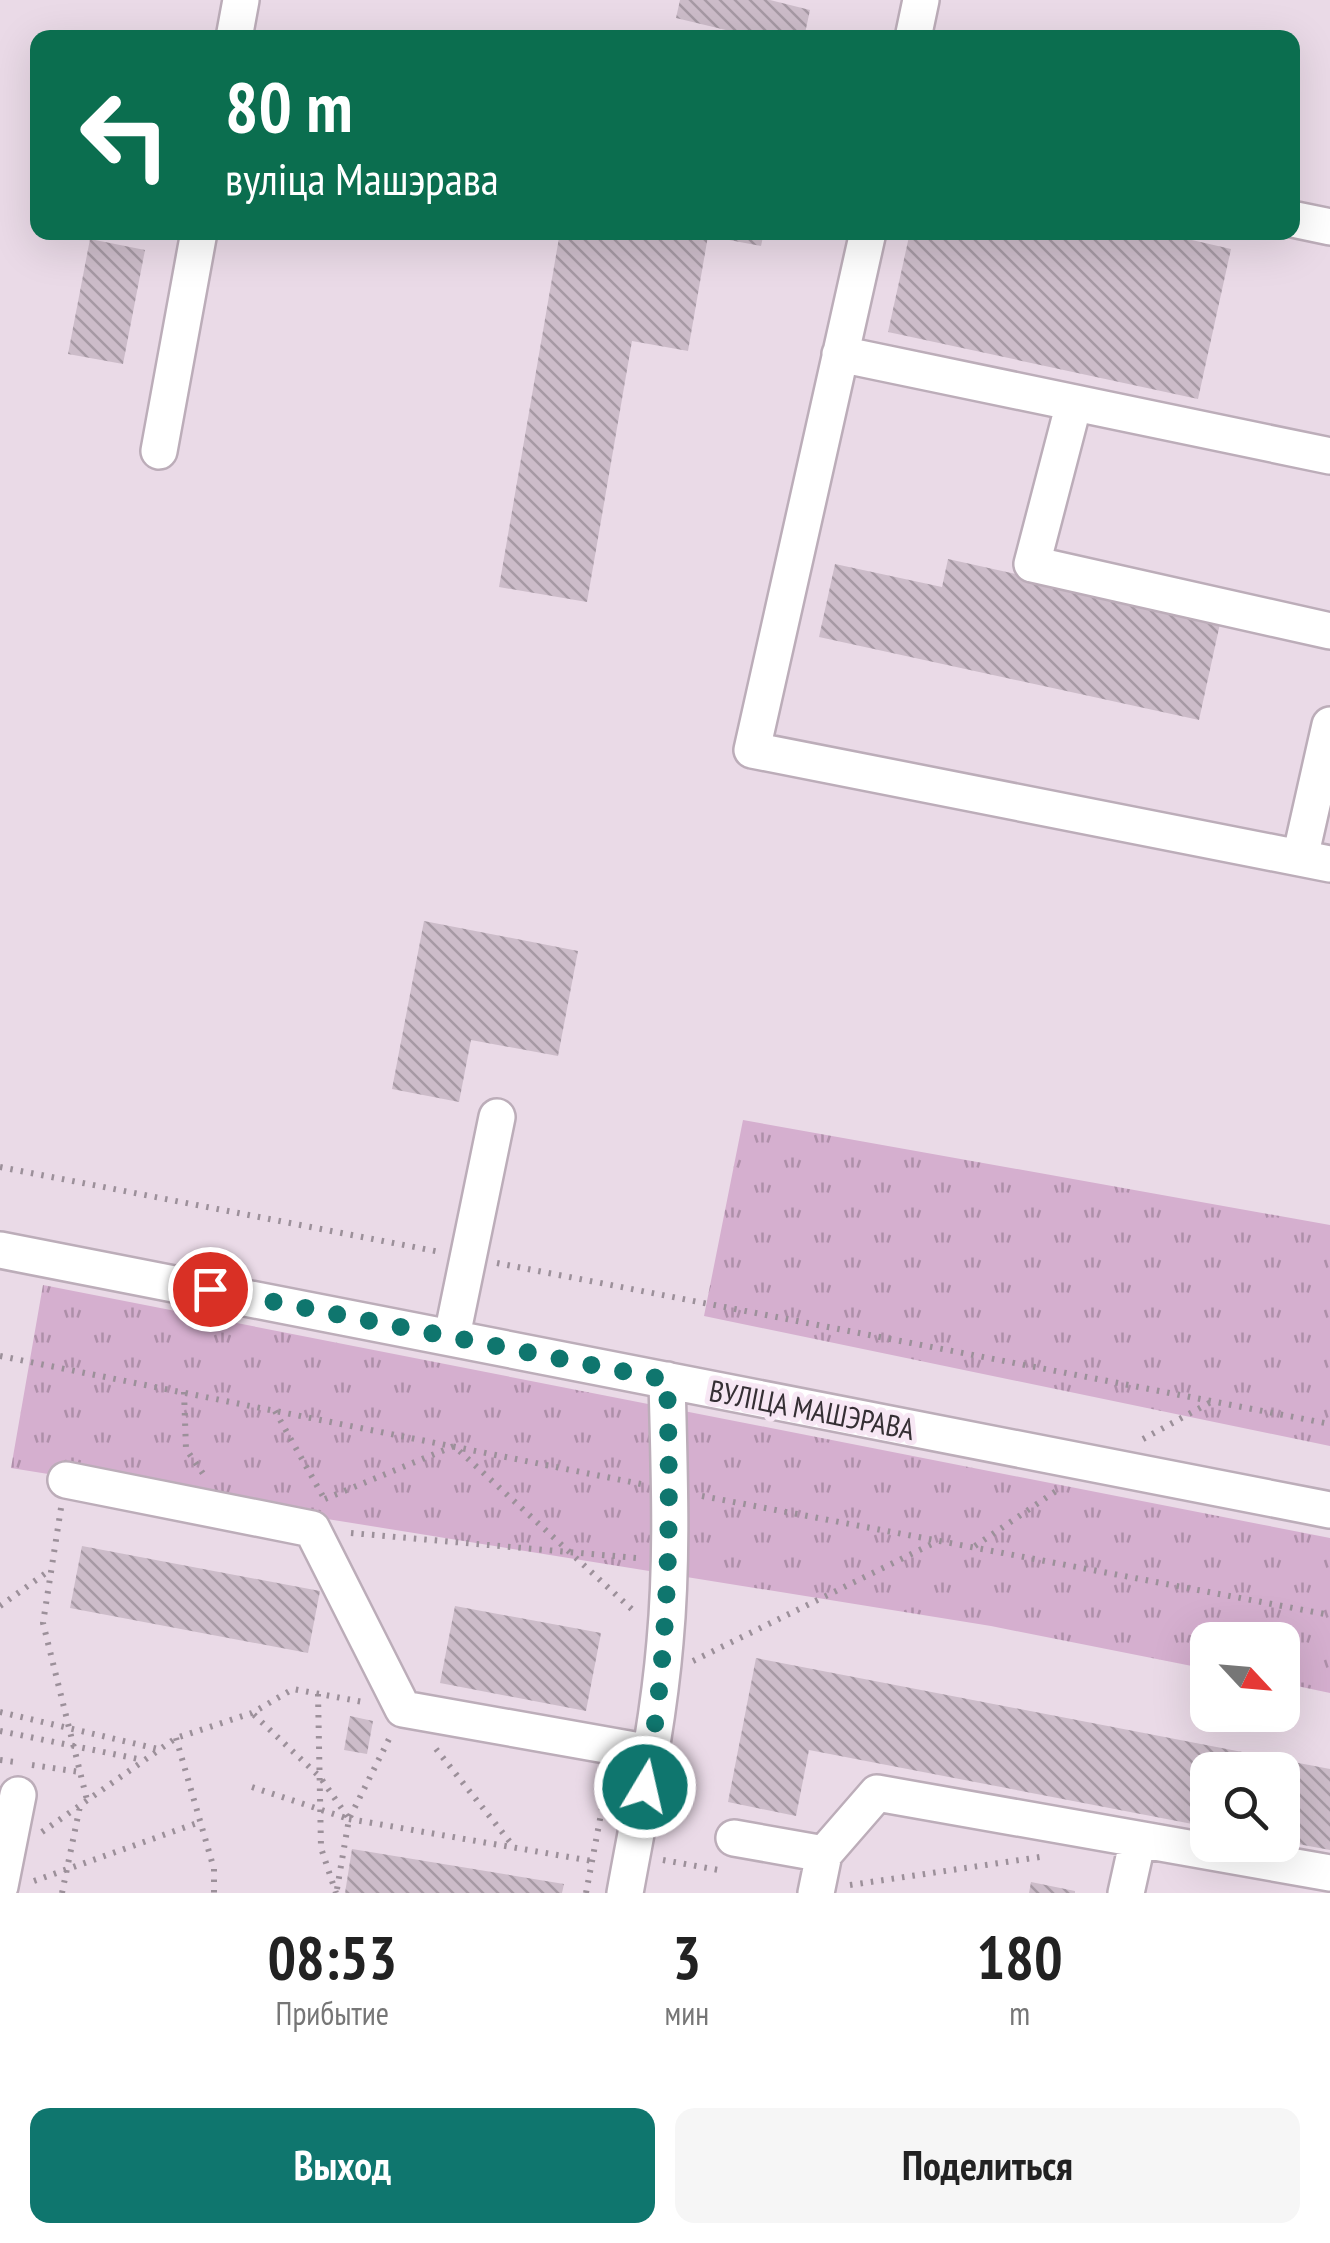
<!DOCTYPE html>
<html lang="ru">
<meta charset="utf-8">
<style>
:root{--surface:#fff;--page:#f6f6f6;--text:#222;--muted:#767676;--accent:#0f766e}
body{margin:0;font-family:"PT Sans Narrow",sans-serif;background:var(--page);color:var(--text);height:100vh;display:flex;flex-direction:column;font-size:38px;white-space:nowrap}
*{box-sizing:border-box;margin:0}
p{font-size:32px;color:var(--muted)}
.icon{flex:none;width:55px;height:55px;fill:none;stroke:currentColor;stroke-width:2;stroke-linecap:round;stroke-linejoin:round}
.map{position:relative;height:1893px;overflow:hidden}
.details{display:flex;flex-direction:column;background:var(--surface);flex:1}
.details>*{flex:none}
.banner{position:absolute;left:30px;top:30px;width:1270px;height:210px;border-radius:20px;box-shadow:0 10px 40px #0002;background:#0b6e4f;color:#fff;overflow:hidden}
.needle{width:65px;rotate:116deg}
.controls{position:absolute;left:1190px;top:1622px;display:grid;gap:20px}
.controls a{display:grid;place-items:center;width:110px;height:110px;border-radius:20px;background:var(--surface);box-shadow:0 10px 40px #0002;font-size:50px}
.pin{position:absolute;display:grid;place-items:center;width:85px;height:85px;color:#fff;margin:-42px;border:5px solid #fff;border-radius:50%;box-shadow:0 2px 10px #0007}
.me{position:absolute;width:110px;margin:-55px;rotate:9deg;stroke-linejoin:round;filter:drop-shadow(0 0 8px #0008)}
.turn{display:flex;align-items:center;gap:35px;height:210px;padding:0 30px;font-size:45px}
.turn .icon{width:130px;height:130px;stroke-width:2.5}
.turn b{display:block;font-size:70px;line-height:85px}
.eta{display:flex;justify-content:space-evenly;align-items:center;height:170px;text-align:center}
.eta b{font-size:60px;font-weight:700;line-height:70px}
.button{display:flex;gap:20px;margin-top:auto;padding:20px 30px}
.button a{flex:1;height:115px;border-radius:20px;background:var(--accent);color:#fff;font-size:40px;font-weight:700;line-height:115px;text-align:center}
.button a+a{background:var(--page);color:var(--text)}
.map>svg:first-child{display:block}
</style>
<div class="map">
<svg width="1330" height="1893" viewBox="0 0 1330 1893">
<defs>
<pattern id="grass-tufts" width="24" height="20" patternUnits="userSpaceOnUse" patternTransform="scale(2.5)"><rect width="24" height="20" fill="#d5afcf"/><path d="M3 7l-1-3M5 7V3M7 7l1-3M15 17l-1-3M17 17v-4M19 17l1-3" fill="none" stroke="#ae8fa9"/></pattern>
<pattern id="building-back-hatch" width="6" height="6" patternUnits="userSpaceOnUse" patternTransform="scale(2.5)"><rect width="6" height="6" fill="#ccbcc9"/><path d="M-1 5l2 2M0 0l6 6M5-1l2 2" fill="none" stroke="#a699a4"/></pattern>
</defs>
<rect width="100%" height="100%" fill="#eadae7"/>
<!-- grass -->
<path fill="url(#grass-tufts)" d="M743 1120 1330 1225V1446L704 1316Z
M43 1285 1330 1538V1693L1283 1683 1282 1640H1208L1207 1669 991 1626 11 1468Z"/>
<!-- building -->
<path fill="url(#building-back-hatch)" d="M680 0H770L810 10 804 38H759L676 18Z
M560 232H764L761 246 708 236 688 351 632 341 587 602 499 587Z
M910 232H1157L1231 249 1198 399 888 332Z
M90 239 145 250 123 364 68 354Z
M948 559 1221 619 1199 720 819 637 835 564 942 587Z
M424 921 578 951 558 1056 471 1040 459 1102 392 1089Z
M82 1546 320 1591 308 1653 70 1608Z
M455 1606 601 1633 586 1711 440 1683Z
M756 1658 1330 1769V1850L1282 1841V1770H1208V1827L809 1750 796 1816 728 1802Z
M350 1716 373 1721 367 1754 344 1750Z
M352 1849 564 1884 562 1893H345Z
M1031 1882 1075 1891V1893H1029Z"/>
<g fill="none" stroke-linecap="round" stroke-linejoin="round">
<defs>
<path id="minor" d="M234 38 241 0
M913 38 921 0
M1292 219 1330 227
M868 232 752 750 1330 864
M840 354 1330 456
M1074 403 1032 564 1330 631
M159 451 199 232
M1300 858 1330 725
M0 1250 1330 1510
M452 1336 497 1117
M66 1480 312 1529 403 1709 651 1753
M734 1838 824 1854
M0 1886 18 1795
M625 1893C640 1810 658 1726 665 1642 673 1555 669 1467 667 1380
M816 1893 824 1854 877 1793 1330 1873
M1126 1893 1138 1839"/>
</defs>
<!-- minor casing -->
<use href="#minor" stroke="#bcadb9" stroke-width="40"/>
<!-- path -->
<path stroke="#9c909a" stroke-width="6" stroke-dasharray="2.5 8" stroke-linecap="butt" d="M0 1167 440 1252
M497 1263 1330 1424
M0 1356 641 1484
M184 1392 186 1449 204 1475
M275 1411 325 1500
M1143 1439 1211 1402
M702 1496 1330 1615
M325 1499 454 1446 637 1614
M61 1508 43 1623 87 1800
M351 1533 637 1558
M975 1546 1059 1489
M0 1606 50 1570
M693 1661 938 1541
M318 1694 321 1848 336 1893
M0 1712 158 1749
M0 1731 143 1760
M176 1738 214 1869V1893
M436 1749 514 1847
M0 1760 15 1762
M32 1765 80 1772
M252 1787 349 1819 320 1777 252 1713
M349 1819 592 1861
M42 1832 176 1738 252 1713 293 1689 363 1702
M663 1860 724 1871
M34 1881 200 1822
M850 1885 1040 1857
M337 1889 349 1819 390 1737
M62 1893 80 1806
M586 1893 608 1777"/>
<!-- minor -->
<use href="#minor" stroke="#fff" stroke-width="35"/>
</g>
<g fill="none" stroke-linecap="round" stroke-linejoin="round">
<!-- route -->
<path stroke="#0f766e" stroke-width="18" stroke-dasharray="0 32.4" d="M210 1289 667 1380C671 1517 670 1652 645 1787"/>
</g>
<g text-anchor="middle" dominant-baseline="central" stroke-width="10" stroke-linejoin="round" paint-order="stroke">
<!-- street labels -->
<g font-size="30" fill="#352f34" stroke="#f7e7f4">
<text transform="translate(812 1409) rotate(11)">ВУЛІЦА МАШЭРАВА</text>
</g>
</g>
</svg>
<div class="controls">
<a><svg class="needle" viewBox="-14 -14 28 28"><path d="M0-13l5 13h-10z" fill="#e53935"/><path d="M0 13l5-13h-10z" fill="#767676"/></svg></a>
<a><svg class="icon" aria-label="search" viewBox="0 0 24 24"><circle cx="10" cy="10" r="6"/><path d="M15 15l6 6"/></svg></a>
</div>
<div class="pin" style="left:210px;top:1289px;background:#d93025"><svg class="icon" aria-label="arrive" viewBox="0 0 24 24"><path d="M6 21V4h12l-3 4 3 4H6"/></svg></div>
<svg class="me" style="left:645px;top:1787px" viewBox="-20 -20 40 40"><circle r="17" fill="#0f766e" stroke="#fff" stroke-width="3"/><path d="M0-11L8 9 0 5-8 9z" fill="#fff"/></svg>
<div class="banner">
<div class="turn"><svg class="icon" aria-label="left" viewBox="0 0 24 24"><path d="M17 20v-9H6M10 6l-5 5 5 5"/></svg><div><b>80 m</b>вуліца Машэрава</div></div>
</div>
</div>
<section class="details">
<div class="eta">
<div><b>08:53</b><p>Прибытие</p></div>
<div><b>3</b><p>мин</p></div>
<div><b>180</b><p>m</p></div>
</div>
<div class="button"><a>Выход</a><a>Поделиться</a></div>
</section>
